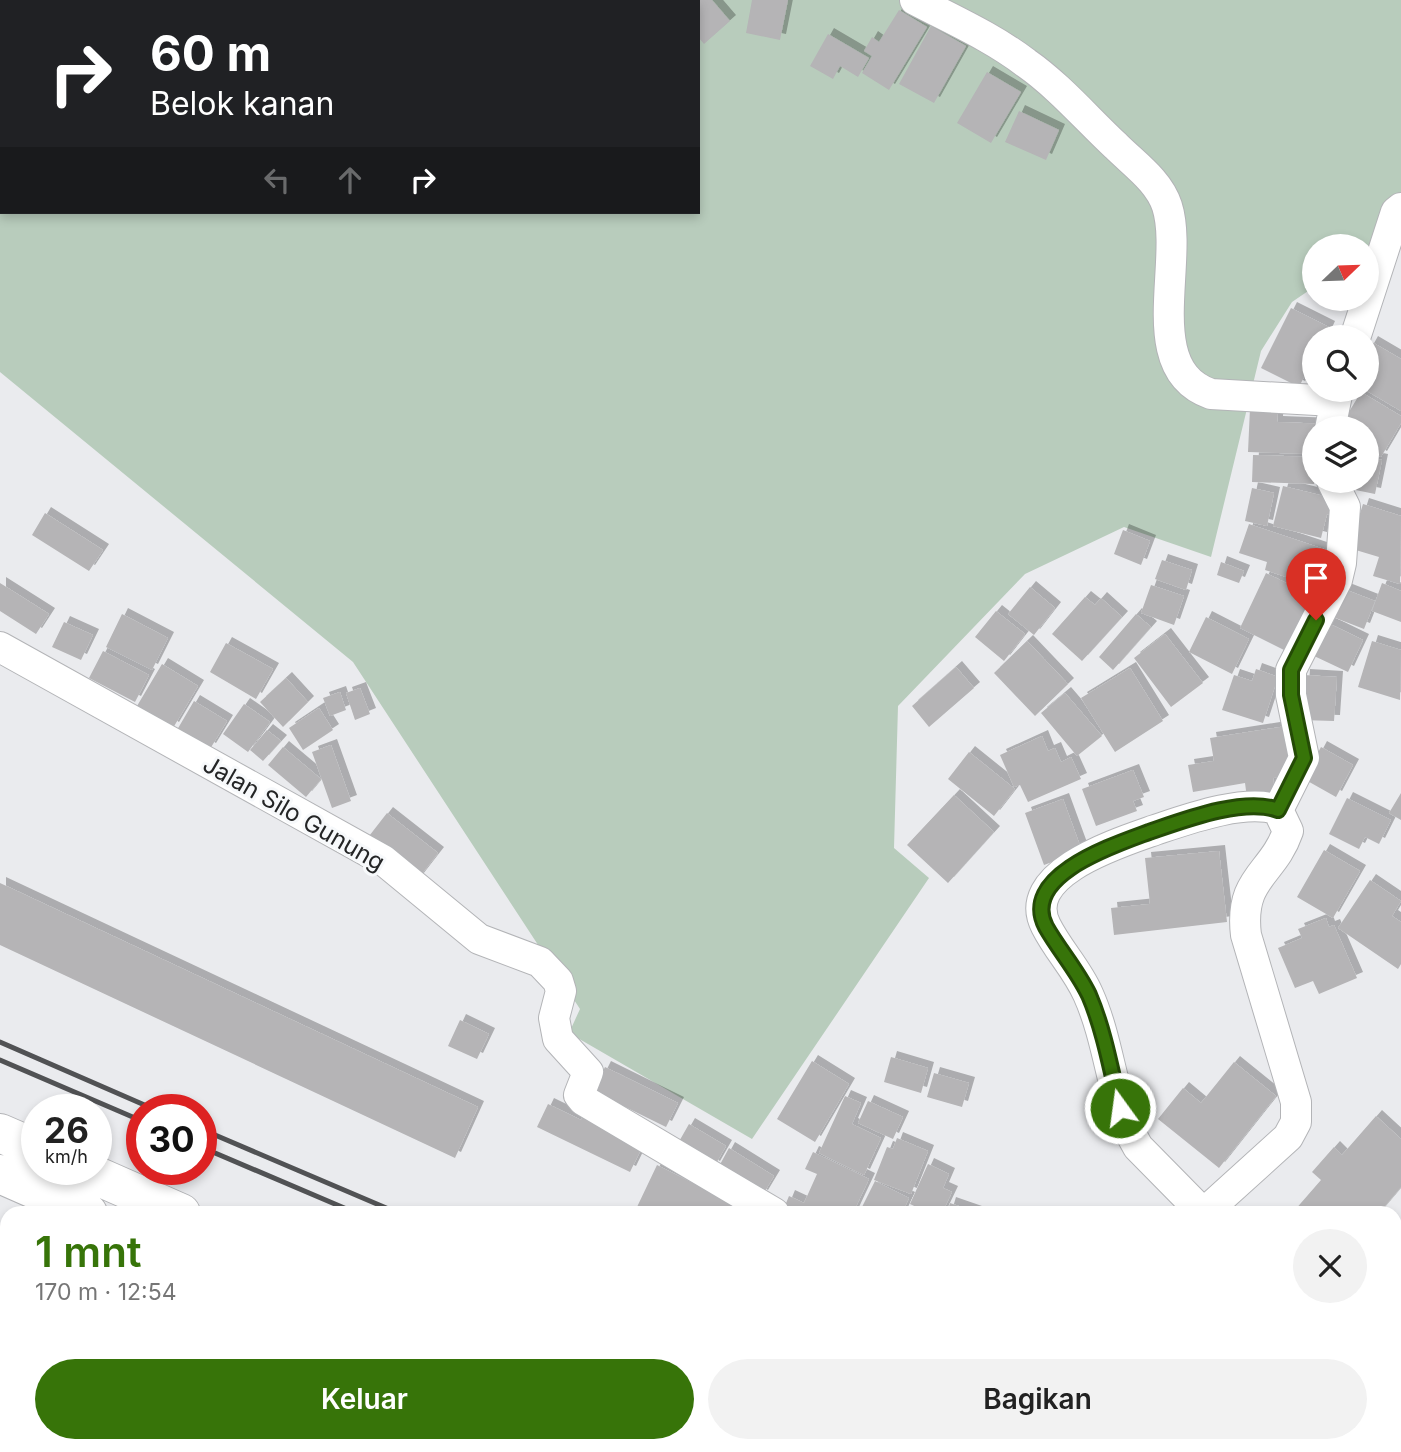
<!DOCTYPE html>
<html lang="id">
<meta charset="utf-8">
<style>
:root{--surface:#fff;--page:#f2f2f2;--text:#222;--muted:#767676;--accent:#377409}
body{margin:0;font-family:Inter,sans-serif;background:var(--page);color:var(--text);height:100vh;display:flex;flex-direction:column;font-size:26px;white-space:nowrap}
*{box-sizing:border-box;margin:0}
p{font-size:23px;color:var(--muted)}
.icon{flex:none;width:38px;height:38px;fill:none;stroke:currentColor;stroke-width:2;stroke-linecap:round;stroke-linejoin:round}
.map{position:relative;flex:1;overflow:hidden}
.drawer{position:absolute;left:0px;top:1206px;width:1402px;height:247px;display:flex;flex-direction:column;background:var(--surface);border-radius:21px 21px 0 0;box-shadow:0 4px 10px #0003}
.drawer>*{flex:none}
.guide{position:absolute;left:0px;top:0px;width:700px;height:214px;box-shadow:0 4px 10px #0003;background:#202124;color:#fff;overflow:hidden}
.needle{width:46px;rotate:67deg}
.buttons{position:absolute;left:1302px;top:234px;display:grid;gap:14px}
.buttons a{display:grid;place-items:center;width:77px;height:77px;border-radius:50%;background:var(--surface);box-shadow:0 4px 10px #0003;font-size:35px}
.speed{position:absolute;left:21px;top:1094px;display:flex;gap:14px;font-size:35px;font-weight:700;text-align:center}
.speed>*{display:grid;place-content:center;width:91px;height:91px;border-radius:50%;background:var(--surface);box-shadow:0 4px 10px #0003;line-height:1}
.speed small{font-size:18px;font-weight:400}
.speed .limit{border:10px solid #d22;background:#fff;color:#111}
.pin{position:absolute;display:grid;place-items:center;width:60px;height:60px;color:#fff;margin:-72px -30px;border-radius:50% 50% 50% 0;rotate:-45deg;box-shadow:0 0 7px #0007}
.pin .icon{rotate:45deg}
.me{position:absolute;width:77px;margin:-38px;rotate:346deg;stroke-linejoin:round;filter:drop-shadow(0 0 5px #0008)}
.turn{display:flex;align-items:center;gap:24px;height:147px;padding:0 35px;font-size:32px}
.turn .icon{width:91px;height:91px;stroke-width:2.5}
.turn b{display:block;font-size:49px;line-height:60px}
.lanes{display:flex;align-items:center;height:66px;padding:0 35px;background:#0003;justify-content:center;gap:35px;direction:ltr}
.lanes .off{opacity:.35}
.round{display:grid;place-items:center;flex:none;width:74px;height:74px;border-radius:37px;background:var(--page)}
.overview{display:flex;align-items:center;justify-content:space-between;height:119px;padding:0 35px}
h1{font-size:42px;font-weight:600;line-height:52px;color:var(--accent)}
.primary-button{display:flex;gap:14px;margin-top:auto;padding:14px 35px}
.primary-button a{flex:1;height:80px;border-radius:42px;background:var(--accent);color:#fff;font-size:28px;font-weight:600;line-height:80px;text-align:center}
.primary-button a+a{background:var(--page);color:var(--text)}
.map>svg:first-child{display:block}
</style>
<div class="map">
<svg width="1401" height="1452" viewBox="0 0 1401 1452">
<defs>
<filter id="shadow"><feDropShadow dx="6" dy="-6" stdDeviation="0" flood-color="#0004"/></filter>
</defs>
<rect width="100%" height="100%" fill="#eaebee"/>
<!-- green -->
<path fill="#b8ccbc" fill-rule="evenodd" d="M0 0H1401V201L1367 250V247H1314V287L1292 302 1261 351 1211 557 1124 527 1025 574 898 706 894 848 929 878 752 1139 569 1033 580 1009 353 662 0 372ZM2 2H698V212H2Z"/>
<!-- building -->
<path fill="#b5b4b6" filter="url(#shadow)" d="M698 0H712L730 21 704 44 698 37Z
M752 0H788L780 40 746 33Z
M899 10 927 27 889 90 862 73 872 56 864 51 872 37 879 42Z
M931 26 966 46 934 103 899 84Z
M828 34 869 58 858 77 840 66 833 79 810 66Z
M987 72 1021 92 991 143 957 123Z
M1019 111 1059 130 1046 160 1005 142Z
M1291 308 1329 327 1324 338H1314V357L1299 387 1261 368Z
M1372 342 1401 359V411L1367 391V351Z
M1361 392 1401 416V423L1381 457 1367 449V429H1348L1351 424 1344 420Z
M1250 408 1278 409 1277 422 1328 424V429H1314V435H1311L1310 454 1248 452Z
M1253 455 1314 457V484L1252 482Z
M1367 457 1382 460 1375 494 1341 487 1342 481H1367Z
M1283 486 1340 500 1336 516 1327 514 1321 538 1273 526Z
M1252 488 1274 493 1267 526 1245 521Z
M1363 504 1401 516 1400 584 1373 576 1379 557 1349 548Z
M45 513 103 550 89 571 32 535Z
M1249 524 1339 554 1328 591 1265 570 1267 562 1239 553Z
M1123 530 1150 541 1141 565 1114 554Z
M1162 560 1192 570 1186 590 1155 579Z
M1221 562 1244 571 1239 583 1217 575Z
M1266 573 1319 599 1292 654 1240 628Z
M0 583 49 614 36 634 0 611Z
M1382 583 1401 591V622L1372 611Z
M1151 585 1184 596 1174 625 1141 613Z
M1030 587 1055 608 1034 635 1008 614Z
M1344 589 1375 601 1364 629 1333 617Z
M1085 597 1095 605 1101 598 1122 617 1082 661 1052 634Z
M996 611 1025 634 1004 661 975 637Z
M122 614 168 638 152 670 106 647Z
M1136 614 1151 627 1113 670 1099 657Z
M1206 617 1249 639 1232 674 1189 652Z
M64 622 93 635 81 660 52 647Z
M1328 623 1363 640 1348 672 1312 655Z
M1165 634 1203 683 1171 707 1134 658Z
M1027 641 1068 684 1035 716 994 673Z
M1372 641 1401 650 1400 700 1358 687Z
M226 643 273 669 256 699 210 672Z
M103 651 149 675 135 702 89 678Z
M162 664 198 686 173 728 137 706Z
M956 667 974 688 929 727 912 706Z
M1130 668 1163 721 1115 752 1081 698Z
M1256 669 1278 677 1263 723 1222 710 1234 675 1252 681Z
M1304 675 1337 677 1334 721 1301 720Z
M286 678 308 702 283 727 260 702Z
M360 688 370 714 355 720 346 693Z
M340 692 346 710 330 716 323 698Z
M1065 693 1102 736 1077 756 1041 713Z
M194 701 227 721 210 749 177 730Z
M244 704 270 722 248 752 223 734Z
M319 708 333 730 303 750 289 728Z
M1287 726 1295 774 1273 778 1275 793 1247 798 1245 783 1193 792 1188 765 1214 761 1210 738Z
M267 730 281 741 263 761 250 750Z
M1042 736 1048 751 1055 748 1061 762 1071 757 1081 779 1028 802 1020 785 1014 787 1000 755Z
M331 745 351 801 332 808 312 752Z
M283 747 321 779 306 797 268 765Z
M1321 747 1353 765 1336 797 1304 779Z
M969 752 1015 789 994 816 948 779Z
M1133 770 1144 797 1133 801 1137 811 1096 826 1082 789Z
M1401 793V820L1389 813Z
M954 795 994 832 948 883 907 845Z
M1347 798 1391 820 1379 844 1365 837 1359 849 1329 834Z
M1063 799 1082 851 1044 865 1025 813Z
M387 813 438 853 417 880 366 840Z
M1324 850 1360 871 1333 918 1297 897Z
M1219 851 1227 922 1114 935 1111 908 1150 904 1145 858Z
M1370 880 1401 901 1392 916 1401 922V964L1398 969 1338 928Z
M0 883 478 1107 455 1158 0 945Z
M1326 918 1329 927 1334 925 1357 978 1319 994 1313 981 1295 988 1278 948 1302 938 1298 929Z
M460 1020 489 1034 477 1059 448 1046Z
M891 1057 928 1068 921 1093 884 1082Z
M812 1061 849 1084 815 1142 777 1119Z
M1234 1062 1276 1096 1219 1168 1158 1119 1183 1088 1201 1103Z
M605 1067 678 1103 666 1127 593 1091Z
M934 1073 969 1083 962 1107 927 1097Z
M845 1096 861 1103 852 1124 881 1138 864 1175 819 1153Z
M868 1101 903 1117 893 1139 858 1123Z
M548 1104 581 1120 586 1108 647 1137 630 1172 537 1127Z
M1376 1116 1401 1139V1187L1379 1213H1297L1294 1211 1321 1180 1312 1172 1334 1147 1342 1155Z
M689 1124 726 1146 714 1167 677 1145Z
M897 1138 928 1151 911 1194 874 1180 887 1147 893 1149Z
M729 1148 774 1176 762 1196 717 1170Z
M813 1152 869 1179 853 1213H782L789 1196 804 1203 817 1174 805 1169Z
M928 1164 949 1174 943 1188 952 1192 942 1213H929L910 1204Z
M657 1165 734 1204 729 1213H648L637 1207Z
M875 1181 909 1198 902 1213H859Z
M950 1203 976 1212 975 1213H947Z
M1395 1342 1401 1343V1372L1395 1371Z
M7 1413V1446H194L199 1452H0V1418Z
M288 1446H359L356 1452H285Z
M468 1446H498L513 1452H466Z"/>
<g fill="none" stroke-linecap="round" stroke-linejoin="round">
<defs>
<path id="lane" d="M0 1270 7 1266
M435 1452 438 1446"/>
<path id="street" d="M915 0C953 20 992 37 1026 63 1059 86 1087 119 1116 146 1134 164 1159 181 1167 206 1185 262 1139 369 1211 394L1334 401
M1355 338 1396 212 1401 208
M1330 429 1338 390
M0 647 383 860 479 939 540 962 558 981 561 991 554 1018 558 1039 588 1072 579 1095 583 1100 774 1213
M1278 810 1304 758 1291 695V670L1337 580 1341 563 1345 507 1332 481
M1203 1213 1138 1147 1127 1127C1111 1084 1107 1036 1088 994 1077 969 1058 950 1046 926 1019 874 1118 843 1155 830 1188 819 1246 798 1278 810L1288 831C1273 875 1239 877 1246 935L1296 1102V1122L1288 1137 1204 1213
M1395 1302 1401 1299
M1395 1389 1401 1390"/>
<path id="highway" d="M0 1133 37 1149
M81 1169 181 1213
M0 1174 88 1213
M649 1446 667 1452
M802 1446 835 1452"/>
</defs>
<!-- lane casing -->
<use href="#lane" stroke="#b3b4b7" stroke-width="16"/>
<!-- street casing -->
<use href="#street" stroke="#b3b4b7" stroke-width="32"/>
<!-- highway casing -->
<use href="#highway" stroke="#b3b4b7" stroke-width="40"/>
<!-- lane -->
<use href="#lane" stroke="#fff" stroke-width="14"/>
<!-- street -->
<use href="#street" stroke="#fff" stroke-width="30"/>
<!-- highway -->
<use href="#highway" stroke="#fff" stroke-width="38"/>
<!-- rail -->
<path stroke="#515254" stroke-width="5" d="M0 1042 156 1110
M0 1060 142 1121
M201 1129 398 1213
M201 1147 356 1213
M1158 1446 1201 1452
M1290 1446 1341 1452"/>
</g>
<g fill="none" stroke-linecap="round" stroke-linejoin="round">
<defs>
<path id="route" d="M1120 1108C1111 1070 1104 1030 1089 995 1077 970 1059 950 1046 927 1019 876 1114 845 1149 832 1184 820 1244 797 1278 810L1304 758 1291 695V670L1316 620"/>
</defs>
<!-- route casing -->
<use href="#route" stroke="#244b06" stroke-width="18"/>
<!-- route -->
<use href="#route" stroke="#377409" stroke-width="12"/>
</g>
<g text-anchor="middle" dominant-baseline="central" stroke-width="6" stroke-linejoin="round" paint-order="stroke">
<!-- street labels -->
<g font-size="24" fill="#242526" stroke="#f7f9fb">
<text transform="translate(294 813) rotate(30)">Jalan Silo Gunung</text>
</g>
</g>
</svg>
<div class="buttons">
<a><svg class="needle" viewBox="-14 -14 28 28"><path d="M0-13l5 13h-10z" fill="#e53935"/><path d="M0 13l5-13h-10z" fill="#767676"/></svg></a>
<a><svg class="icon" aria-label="search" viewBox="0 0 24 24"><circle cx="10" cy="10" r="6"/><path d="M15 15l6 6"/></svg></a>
<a><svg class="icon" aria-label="layers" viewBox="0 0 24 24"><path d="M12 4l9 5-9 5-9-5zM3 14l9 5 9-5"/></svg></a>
</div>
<div class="speed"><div>26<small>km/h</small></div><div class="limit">30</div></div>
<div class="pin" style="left:1316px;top:620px;background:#d93025"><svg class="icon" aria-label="arrive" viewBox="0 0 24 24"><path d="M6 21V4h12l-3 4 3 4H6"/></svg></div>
<svg class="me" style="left:1120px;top:1108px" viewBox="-20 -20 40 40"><circle r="17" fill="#377409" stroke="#fff" stroke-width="3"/><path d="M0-11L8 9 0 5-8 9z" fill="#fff"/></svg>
<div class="guide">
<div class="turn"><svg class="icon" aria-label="right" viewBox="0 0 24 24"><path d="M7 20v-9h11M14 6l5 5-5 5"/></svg><div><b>60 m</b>Belok kanan</div></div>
<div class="lanes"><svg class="icon off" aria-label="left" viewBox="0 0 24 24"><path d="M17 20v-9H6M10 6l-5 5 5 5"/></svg><svg class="icon off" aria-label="ahead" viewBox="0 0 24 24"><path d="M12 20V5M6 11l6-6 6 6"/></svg><svg class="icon" aria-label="right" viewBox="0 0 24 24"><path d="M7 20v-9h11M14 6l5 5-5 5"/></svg></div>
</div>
<section class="drawer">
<div class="overview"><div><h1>1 mnt</h1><p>170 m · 12:54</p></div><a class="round"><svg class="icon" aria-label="close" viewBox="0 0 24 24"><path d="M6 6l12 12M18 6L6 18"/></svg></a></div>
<div class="primary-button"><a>Keluar</a><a>Bagikan</a></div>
</section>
</div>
